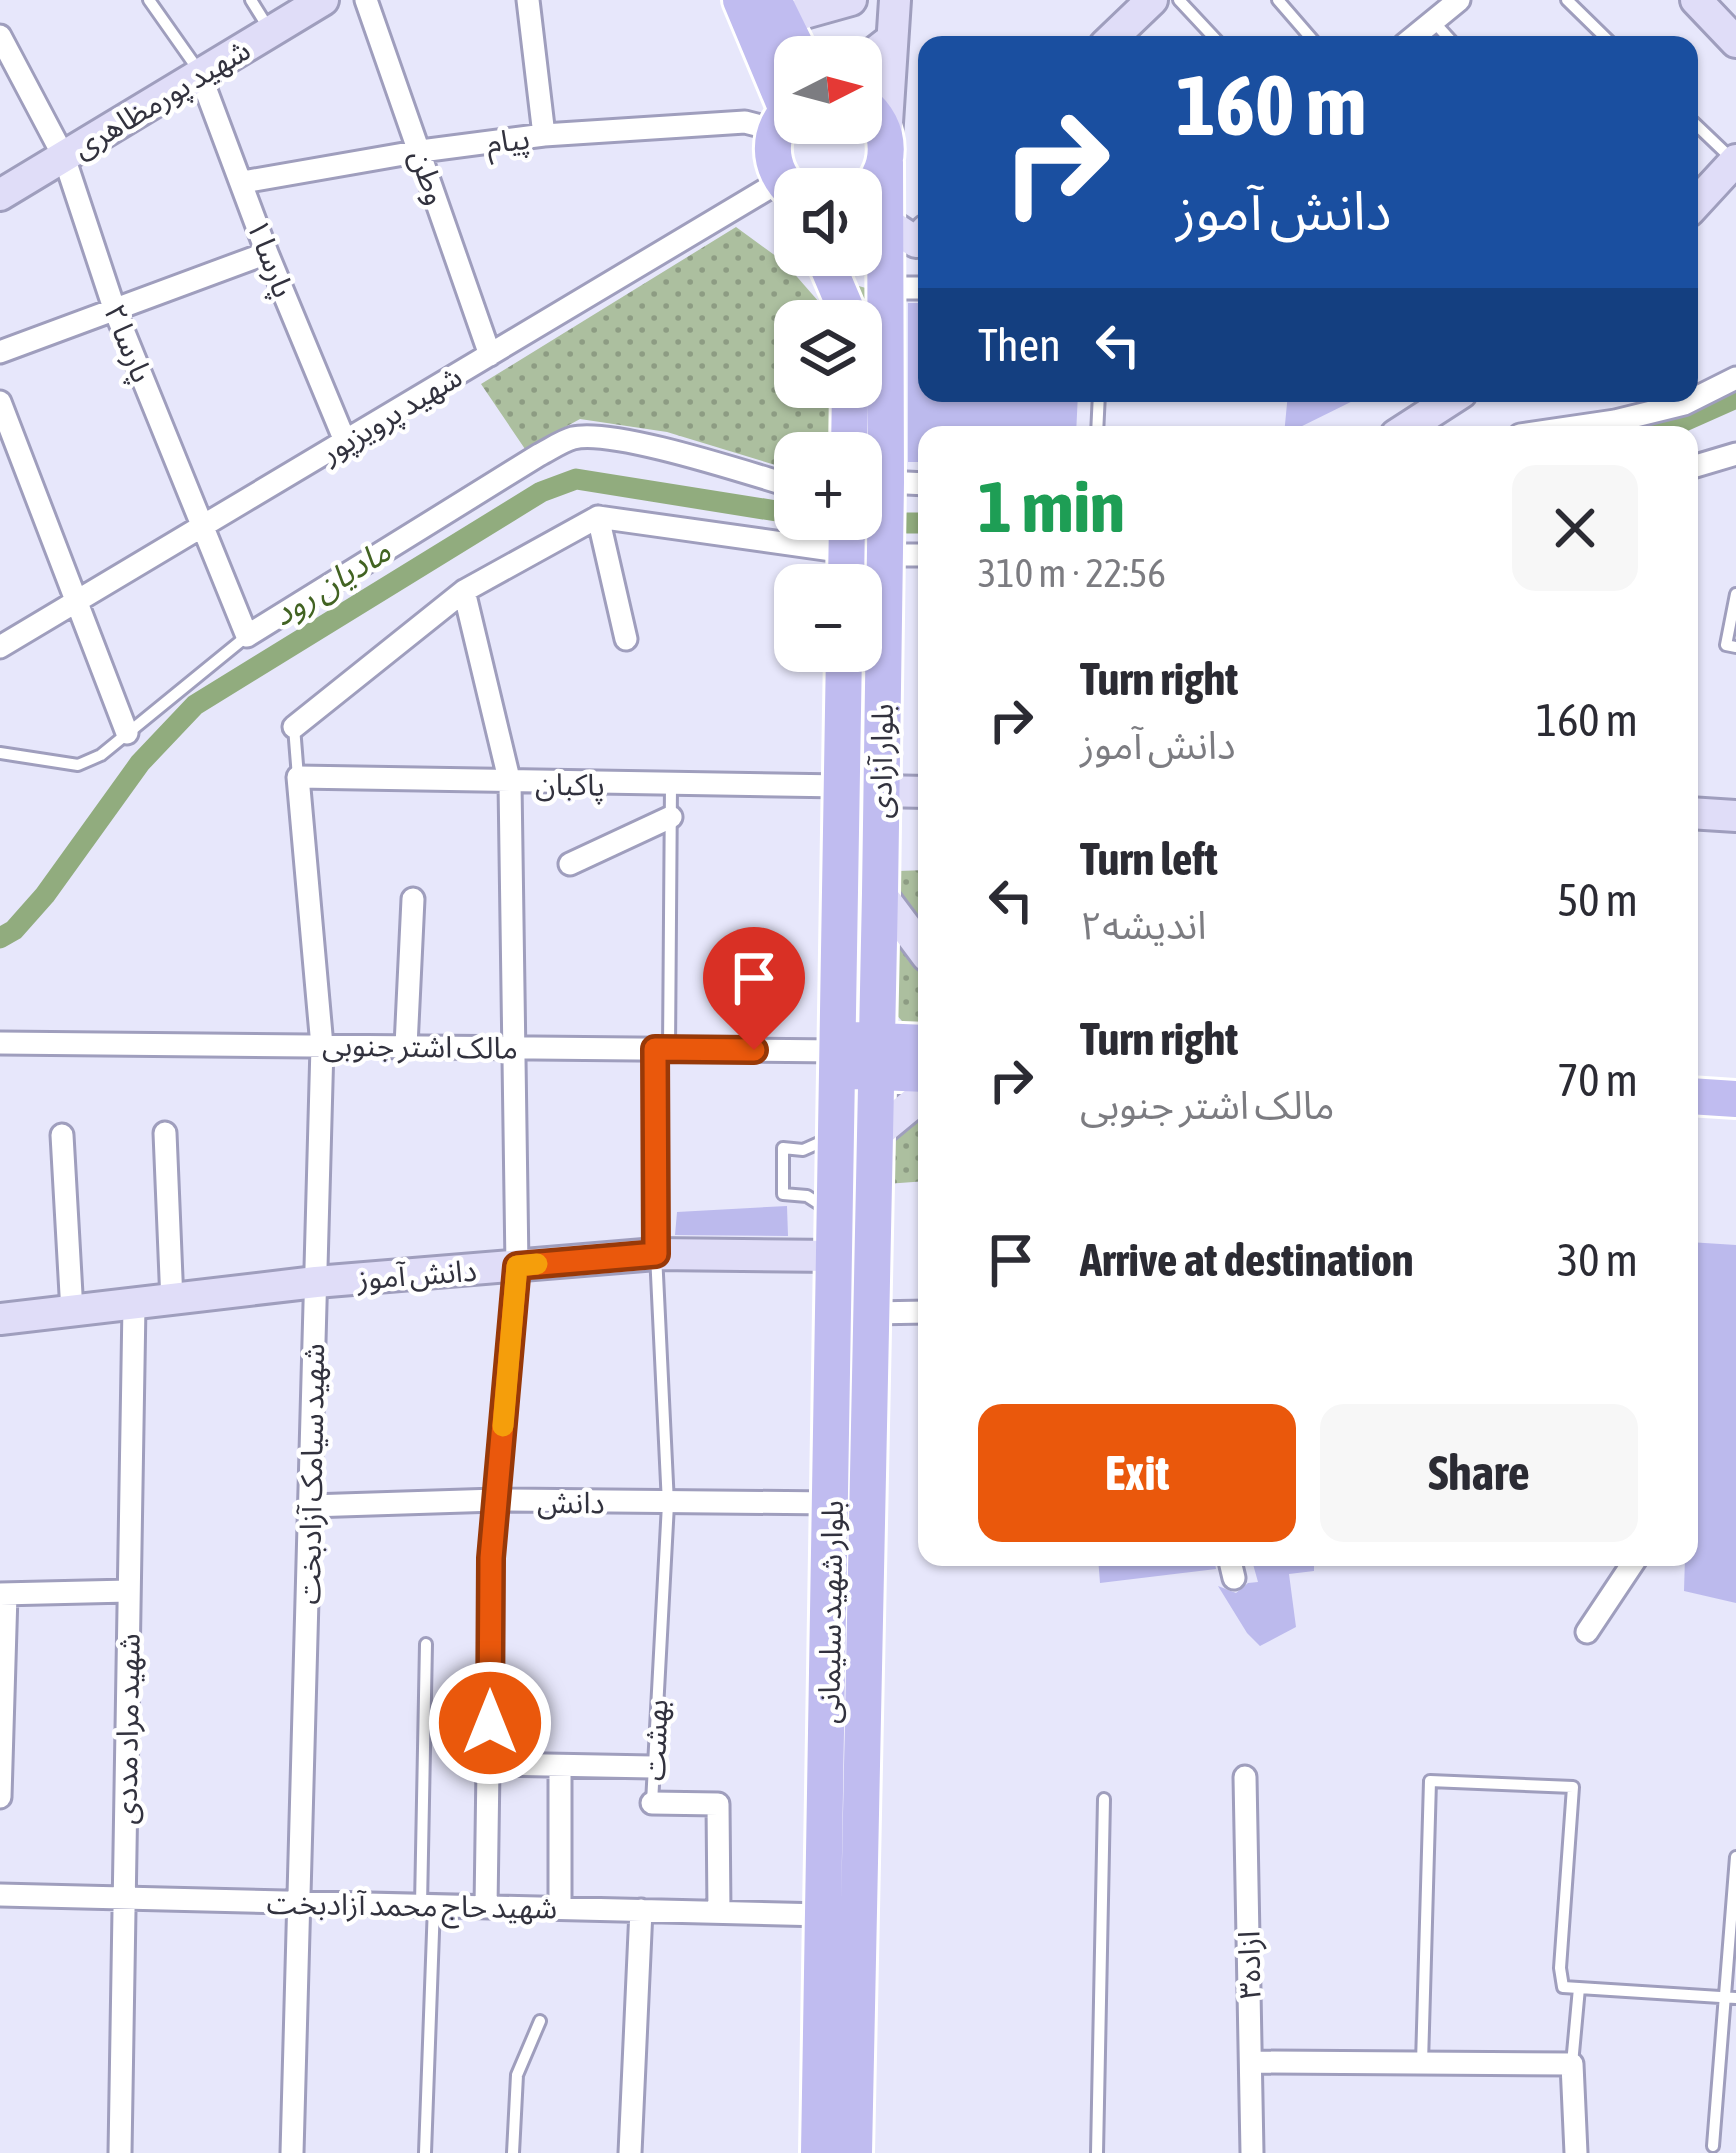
<!DOCTYPE html>
<meta charset="utf-8">
<style>
:root{--surface:#fff;--page:#f7f7f7;--text:#2b2b33;--muted:#7c7c81;--accent:#ea580c}
body{margin:0;font-family:"Asap Condensed","Noto Sans Arabic",sans-serif;background:var(--page);color:var(--text);height:100vh;display:flex;flex-direction:column;font-size:45px;white-space:nowrap}
*{box-sizing:border-box;margin:0}
p{font-size:39px;color:var(--muted)}
.icon{flex:none;width:66px;height:66px;fill:none;stroke:currentColor;stroke-width:2;stroke-linecap:round;stroke-linejoin:round}
.map{position:relative;flex:1;overflow:hidden}
.drawer{position:absolute;left:918px;top:426px;width:780px;height:1140px;display:flex;flex-direction:column;background:var(--surface);border-radius:24px;box-shadow:0 3px 9px #0004}
.drawer>*{flex:none}
.top-card{position:absolute;left:918px;top:36px;width:780px;height:366px;border-radius:24px;box-shadow:0 3px 9px #0004;background:#1a4fa0;color:#fff;overflow:hidden}
.needle{width:78px;rotate:84deg}
.buttons{position:absolute;left:774px;top:36px;display:grid;gap:24px}
.buttons a{display:grid;place-items:center;width:108px;height:108px;border-radius:24px;background:var(--surface);box-shadow:0 3px 9px #0004;font-size:60px}
.pin{position:absolute;display:grid;place-items:center;width:102px;height:102px;color:#fff;margin:-123px -51px;border-radius:50% 50% 50% 0;rotate:-45deg;box-shadow:0 0 12px #0007}
.pin .icon{rotate:45deg}
.me{position:absolute;width:132px;margin:-66px;rotate:0deg;stroke-linejoin:round;filter:drop-shadow(0 0 9px #0008)}
.turn{display:flex;align-items:center;gap:42px;height:252px;padding:0 60px;font-size:54px}
.turn .icon{width:156px;height:156px;stroke-width:2.5}
.turn b{display:block;font-size:84px;line-height:102px}
.then{display:flex;align-items:center;height:114px;padding:0 60px;background:#0003;gap:24px;font-size:45px}
.round{display:grid;place-items:center;flex:none;width:126px;height:126px;border-radius:24px;background:var(--page)}
.summary{display:flex;align-items:center;justify-content:space-between;height:204px;padding:0 60px}
h1{font-size:72px;font-weight:700;line-height:90px;color:#1e9e55}
.cta{display:flex;gap:24px;margin-top:auto;padding:24px 60px}
.cta a{flex:1;height:138px;border-radius:24px;background:var(--accent);color:#fff;font-size:48px;font-weight:700;line-height:138px;text-align:center}
.cta a+a{background:var(--page);color:var(--text)}
ul{padding:0;list-style:none}
li{display:flex;align-items:center;gap:36px;height:180px;padding:0 60px}
li div{flex:1}
li b{display:block;font-size:45px}
li em{font-style:normal}
.map>svg:first-child{display:block}
</style>
<div class="map">
<svg width="1736" height="2153" viewBox="0 0 1736 2153">
<defs>
<pattern id="park-dots" width="8" height="8" patternUnits="userSpaceOnUse" patternTransform="scale(3)"><rect width="8" height="8" fill="#acbf9f"/><path d="M2 2h.1M6 6h.1" fill="none" stroke="#8d9c83" stroke-width="1.8" stroke-linecap="round"/></pattern>
</defs>
<rect width="100%" height="100%" fill="#e7e7fb"/>
<!-- green -->
<path fill="#acbf9f" d="M855 285 873 290 863 1000H857L864 300Z"/>
<!-- park -->
<path fill="url(#park-dots)" d="M736 227 784 262 833 318 795 321V387H833L832 453H795V471L667 432 580 419 525 449 481 384Z
M927 870V1029L902 1021 891 1009 898 871Z
M927 1109V1181L886 1184 888 1146Z"/>
<g fill="none" stroke-linecap="round" stroke-linejoin="round">
<!-- canal -->
<path stroke="#91ac7e" stroke-width="21" d="M1653 435 1736 398
M907 523H927
M0 938 14 930 45 895 140 763 195 705 541 492 576 479 795 514"/>
</g>
<!-- building -->
<path fill="#bcbaed" d="M908 303H927V393H1078L1076 435H927V462H908Z
M1288 393H1369L1284 435Z
M787 1206 788 1236 675 1235 677 1212Z
M1689 1242 1736 1245V1603L1684 1591 1685 1557H1689Z
M1098 1557H1214L1216 1569 1100 1583Z
M1251 1557H1314V1571L1289 1574 1296 1627 1260 1646 1247 1633 1218 1586 1236 1593 1248 1583 1258 1582Z"/>
<g fill="none" stroke-linecap="round" stroke-linejoin="round">
<defs>
<path id="lane" d="M149 0 199 71
M251 0 269 29
M1179 0 1221 45
M1278 0 1317 45
M1567 0 1613 45
M1433 21 1455 45
M1689 118 1734 161
M1097 435 1099 393
M1736 594 1726 645 1736 647
M294 727 298 777
M0 753 78 765 101 755 247 636
M669 1049 671 785
M827 1209 807 1196 783 1194V1148L803 1150 830 1138
M652 1803 668 1504 656 1254 655 1051
M421 1905 426 1644
M1422 2063 1430 1781 1573 1787 1560 1968 1563 1987 1579 1988
M1572 2064 1579 1988 1736 1998
M1713 2146 1736 1857
M425 2153 434 1905
M513 2153 517 2075 540 2021
M1097 2153 1104 1799"/>
<path id="street" d="M366 0 490 355
M528 0 544 135
M0 36 64 157 114 308 247 636 539 455C549 450 562 441 573 438 613 428 750 474 795 487
M1404 45 1459 0
M200 74 267 253 345 441
M243 182 421 151 544 135 745 122 776 130
M884 288H927
M0 352 267 253
M0 402 127 733
M1520 435 1615 421 1684 404 1736 378
M1689 468 1736 454
M886 482 927 484
M598 517 626 639
M884 555H927
M464 591 510 783 517 1266 491 1558 486 1907
M0 647 782 180
M294 727 464 591 598 517 846 552
M570 864 671 817
M0 1043 839 1051
M406 1046 413 899
M165 1133 172 1302
M62 1135 72 1312
M872 1313 927 1312
M310 1506 496 1500 833 1503
M1229 1557 1234 1578
M0 1594 129 1591
M1587 1632 1637 1557
M490 1764 652 1767
M560 1766V1908
M1245 1777 1252 2153
M0 1797 6 1594
M652 1803 718 1804 719 1912
M0 1895 824 1915
M1251 2062 1572 2064 1576 2153
M120 2153 134 1305
M292 2153 322 1046 298 777 842 786
M630 2153 641 1910"/>
<path id="secondary" d="M1696 0 1736 42
M783 19 851 0
M1105 45 1152 0
M861 63 892 39
M886 138 895 0
M0 195 323 0
M1689 211 1736 160
M887 223 916 242 927 230
M1396 435 1461 393
M880 791 927 792
M1689 813 1736 816
M880 893 927 956
M875 1135 927 1092
M0 1319 316 1282 656 1254 835 1256"/>
<path id="primary" d="M741 0 787 110
M773 0 801 57
M861 102C894 127 894 171 861 197
M795 104C765 129 766 169 795 194
M823 255 851 321
M849 453 850 387
M846 585 847 519
M853 1040 927 1043
M853 1071 927 1074
M1689 1096 1736 1099
M819 2153 844 651
M854 2153 880 893 886 482 885 162"/>
</defs>
<!-- lane casing -->
<use href="#lane" stroke="#9f9ebd" stroke-width="16"/>
<!-- street casing -->
<use href="#street" stroke="#9f9ebd" stroke-width="27"/>
<!-- secondary casing -->
<use href="#secondary" stroke="#9f9ebd" stroke-width="36"/>
<!-- primary casing -->
<use href="#primary" stroke="#fff" stroke-width="42"/>
<!-- lane -->
<use href="#lane" stroke="#fff" stroke-width="10"/>
<!-- street -->
<use href="#street" stroke="#fff" stroke-width="21"/>
<!-- secondary -->
<use href="#secondary" stroke="#e0ddf8" stroke-width="30"/>
<!-- primary -->
<use href="#primary" stroke="#c0bcf0" stroke-width="36"/>
</g>
<g fill="none" stroke-linecap="round" stroke-linejoin="round">
<defs>
<path id="route" d="M490 1723 491 1558 517 1266 656 1254 655 1049 754 1050"/>
</defs>
<!-- route casing -->
<use href="#route" stroke="#983908" stroke-width="30"/>
<!-- route -->
<use href="#route" stroke="#ea580c" stroke-width="21"/>
<!-- slow -->
<path stroke="#f59e0b" stroke-width="21" d="M503 1426 517 1266 537 1264"/>
</g>
<g text-anchor="middle" dominant-baseline="central" stroke-width="9" stroke-linejoin="round" paint-order="stroke">
<!-- street labels -->
<g font-size="30" fill="#32323e" stroke="#fff">
<text transform="translate(161 98) rotate(-31)">شهید پورمظاهری</text>
<text transform="translate(508 140) rotate(-7)">پیام</text>
<text transform="translate(429 177) rotate(71)">وطن</text>
<text transform="translate(271 258) rotate(69)">پارسا ۱</text>
<text transform="translate(129 343) rotate(68)">پارسا ۲</text>
<text transform="translate(391 414) rotate(-31)">شهید پرویزپور</text>
<text transform="translate(881 761) rotate(-89)">بلوار آزادی</text>
<text transform="translate(570 784) rotate(1)">پاکبان</text>
<text transform="translate(420 1046) rotate(1)">مالک اشتر جنوبی</text>
<text transform="translate(417 1274) rotate(-4)">دانش آموز</text>
<text transform="translate(311 1474) rotate(-89)">شهید سیامک آزادبخت</text>
<text transform="translate(571 1502) rotate(1)">دانش</text>
<text transform="translate(830 1612) rotate(-89)">بلوار شهید سلیمانی</text>
<text transform="translate(127 1729) rotate(-89)">شهید مراد مددی</text>
<text transform="translate(655 1740) rotate(-88)">بهشت</text>
<text transform="translate(412 1905) rotate(1)">شهید حاج محمد آزادبخت</text>
<text transform="translate(1249 1965) rotate(-91)">ازاده۳</text>
</g>
<!-- water labels -->
<g font-size="33" font-style="italic" fill="#426322" stroke="#fff">
<text transform="translate(331 582) rotate(-32)">مادیان رود</text>
</g>
</g>
</svg>
<div class="buttons">
<a><svg class="needle" viewBox="-14 -14 28 28"><path d="M0-13l5 13h-10z" fill="#e53935"/><path d="M0 13l5-13h-10z" fill="#7c7c81"/></svg></a>
<a><svg class="icon" aria-label="sound" viewBox="0 0 24 24"><path d="M4 9h4l5-4v14l-5-4H4zM17 9q2 3 0 6"/></svg></a>
<a><svg class="icon" aria-label="layers" viewBox="0 0 24 24"><path d="M12 4l9 5-9 5-9-5zM3 14l9 5 9-5"/></svg></a>
<a>+</a>
<a>−</a>
</div>
<div class="pin" style="left:754px;top:1050px;background:#d93025"><svg class="icon" aria-label="arrive" viewBox="0 0 24 24"><path d="M6 21V4h12l-3 4 3 4H6"/></svg></div>
<svg class="me" style="left:490px;top:1723px" viewBox="-20 -20 40 40"><circle r="17" fill="#ea580c" stroke="#fff" stroke-width="3"/><path d="M0-11L8 9 0 5-8 9z" fill="#fff"/></svg>
<div class="top-card">
<div class="turn"><svg class="icon" aria-label="right" viewBox="0 0 24 24"><path d="M7 20v-9h11M14 6l5 5-5 5"/></svg><div><b>160 m</b>دانش آموز</div></div>
<div class="then">Then<svg class="icon" aria-label="left" viewBox="0 0 24 24"><path d="M17 20v-9H6M10 6l-5 5 5 5"/></svg></div>
</div>
<section class="drawer">
<div class="summary"><div><h1>1 min</h1><p>310 m · 22:56</p></div><a class="round"><svg class="icon" aria-label="close" viewBox="0 0 24 24"><path d="M6 6l12 12M18 6L6 18"/></svg></a></div>
<ul>
<li><svg class="icon" aria-label="right" viewBox="0 0 24 24"><path d="M7 20v-9h11M14 6l5 5-5 5"/></svg><div><b>Turn right</b><p>دانش آموز</p></div><em>160 m</em></li>
<li><svg class="icon" aria-label="left" viewBox="0 0 24 24"><path d="M17 20v-9H6M10 6l-5 5 5 5"/></svg><div><b>Turn left</b><p>اندیشه۲</p></div><em>50 m</em></li>
<li><svg class="icon" aria-label="right" viewBox="0 0 24 24"><path d="M7 20v-9h11M14 6l5 5-5 5"/></svg><div><b>Turn right</b><p>مالک اشتر جنوبی</p></div><em>70 m</em></li>
<li><svg class="icon" aria-label="arrive" viewBox="0 0 24 24"><path d="M6 21V4h12l-3 4 3 4H6"/></svg><div><b>Arrive at destination</b></div><em>30 m</em></li>
</ul>
<div class="cta"><a>Exit</a><a>Share</a></div>
</section>
</div>
